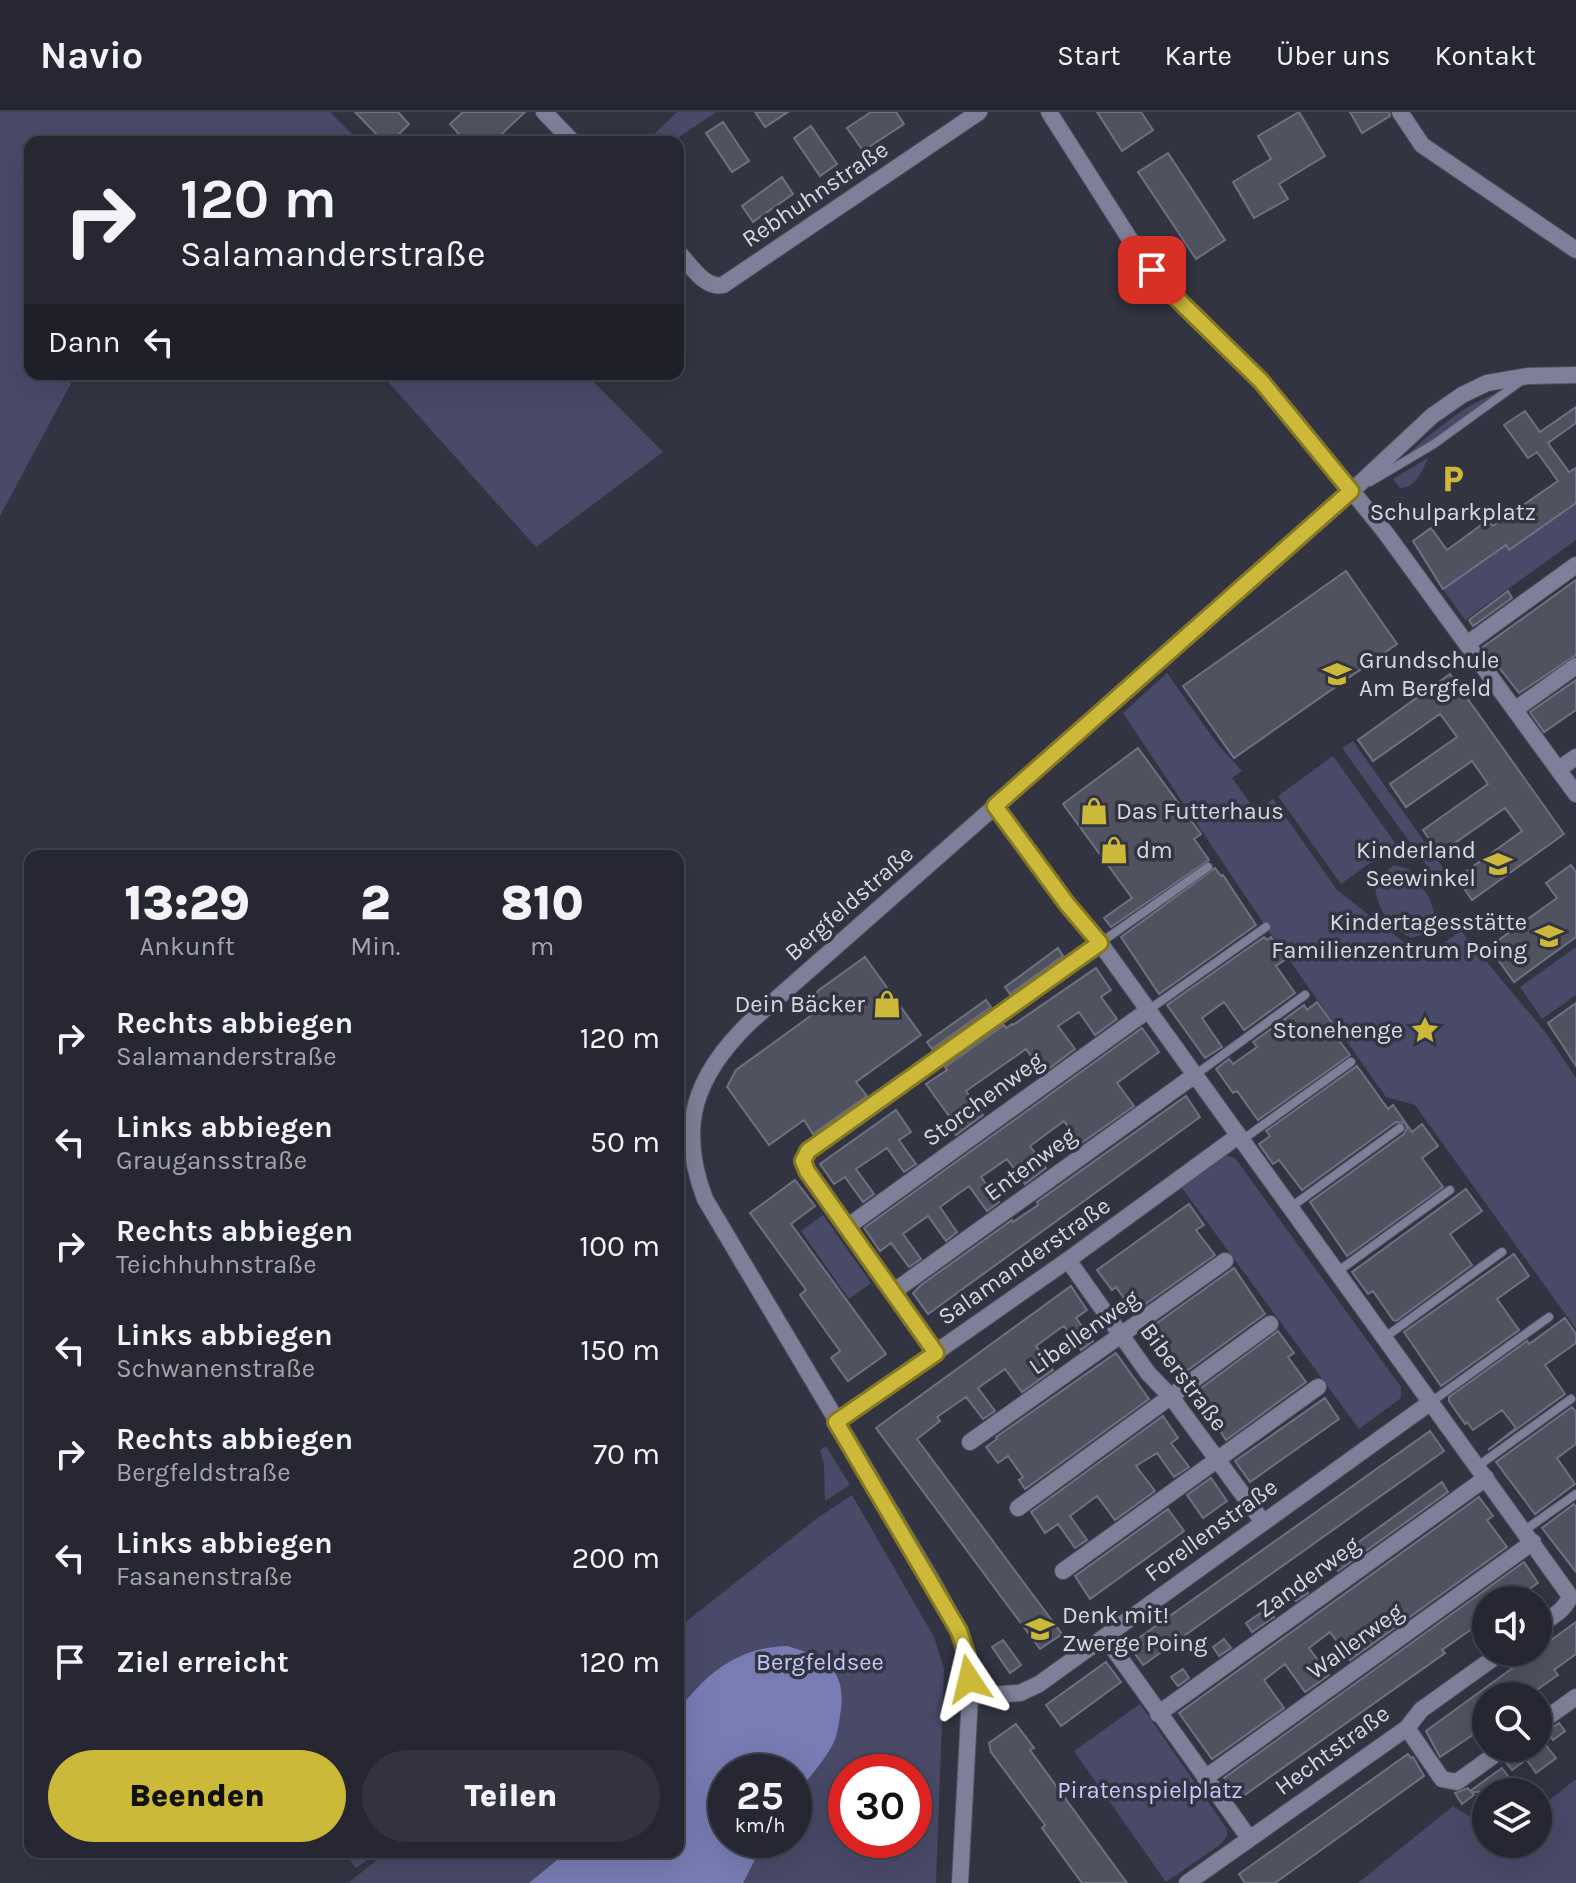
<!DOCTYPE html>
<html lang="de">
<meta charset="utf-8">
<style>
:root{--surface:#262732;--page:#32333e;--text:#f1f3f6;--muted:#a4a5ac;--line:#42444d;--accent:#ccb939}
body{margin:0;font-family:Karla,sans-serif;background:var(--page);color:var(--text);height:100vh;display:flex;flex-direction:column;font-size:30px;white-space:nowrap}
*{box-sizing:border-box;margin:0}
p{font-size:26px;color:var(--muted)}
.icon{flex:none;width:44px;height:44px;fill:none;stroke:currentColor;stroke-width:2;stroke-linecap:round;stroke-linejoin:round}
.map{position:relative;flex:1;overflow:hidden}
.side{position:absolute;left:24px;top:738px;width:660px;height:1008px;display:flex;flex-direction:column;background:var(--surface);border-radius:16px;box-shadow:0 8px 32px #0002,0 0 0 2px var(--line)}
.side>*{flex:none}
.banner{position:absolute;left:24px;top:24px;width:660px;height:244px;border-radius:16px;box-shadow:0 8px 32px #0002,0 0 0 2px var(--line);background:#262732;color:var(--text);overflow:hidden}
.controls{position:absolute;left:1472px;top:1474px;display:grid;gap:16px}
.controls a{display:grid;place-items:center;width:80px;height:80px;border-radius:50%;background:var(--surface);box-shadow:0 8px 32px #0002,0 0 0 2px var(--line);font-size:40px}
.speed{position:absolute;left:708px;top:1642px;display:flex;gap:16px;font-size:40px;font-weight:700;text-align:center}
.speed>*{display:grid;place-content:center;width:104px;height:104px;border-radius:50%;background:var(--surface);box-shadow:0 8px 32px #0002,0 0 0 2px var(--line);line-height:1}
.speed small{font-size:20px;font-weight:400}
.speed .limit{border:12px solid #d22;background:#fff;color:#111}
.pin{position:absolute;display:grid;place-items:center;width:68px;height:68px;color:#fff;margin:-34px;border-radius:16px;box-shadow:0 4px 12px #0006}
.me{position:absolute;width:88px;margin:-44px;rotate:350deg;stroke-linejoin:round;filter:drop-shadow(0 0 6px #0008)}
.turn{display:flex;align-items:center;gap:28px;height:168px;padding:0 24px;font-size:36px}
.turn .icon{width:104px;height:104px;stroke-width:2.5}
.turn b{display:block;font-size:56px;line-height:68px}
.then{display:flex;align-items:center;height:76px;padding:0 24px;background:#0003;gap:16px;font-size:30px}
.eta{display:flex;justify-content:space-evenly;align-items:center;height:136px;text-align:center}
.eta b{font-size:48px;font-weight:800;line-height:56px}
.button{display:flex;gap:16px;margin-top:auto;padding:16px 24px}
.button a{flex:1;height:92px;border-radius:48px;background:var(--accent);color:#111;font-size:32px;font-weight:800;line-height:92px;text-align:center}
.button a+a{background:var(--page);color:var(--text)}
ul{padding:0;list-style:none}
li{display:flex;align-items:center;gap:24px;height:104px;padding:0 24px}
li div{flex:1}
li b{display:block;font-size:30px}
li em{font-style:normal}
header{display:flex;align-items:center;gap:48px;box-sizing:border-box;height:112px;padding:0 40px;background:var(--surface);border-bottom:2px solid var(--line)}
header strong{font-size:38px}
nav{display:flex;gap:44px;margin-inline-start:auto;font-size:28px}
.map>svg:first-child{display:block}
</style>
<header>
<strong>Navio</strong>
<nav><a>Start</a><a>Karte</a><a>Über uns</a><a>Kontakt</a></nav>
</header>
<div class="map">
<svg width="1576" height="1771" viewBox="0 0 1576 1771">
<rect width="100%" height="100%" fill="#333442"/>
<!-- green -->
<path fill="#484a68" fill-rule="evenodd" d="M0 0H330L360 30H30V262H76L0 404Z
M677 0H716L672 30H646Z
M381 262H586L663 340 536 435Z
M1503 279 1416 342 1394 354C1428 325 1460 293 1503 279Z
M1428 346C1422 359 1417 375 1400 376L1393 367Z
M1576 391V428L1465 508 1443 477 1506 433 1510 437Z
M1167 561 1218 633 1242 659 1232 666 1256 699 1273 687 1337 778 1423 845 1461 819 1546 921 1576 966V1217L1415 993 1386 985 1266 815 1123 601Z
M1353 629 1444 757 1434 764 1342 636Z
M1333 644 1396 732 1341 772 1278 684Z
M1394 753 1409 757 1429 785 1434 800 1424 822 1411 826C1389 814 1374 794 1375 768Z
M1576 835V883L1542 907 1520 875Z
M1222 1042 1235 1046 1401 1275V1286L1359 1317 1179 1072Z
M823 1103 871 1171 849 1187 801 1119Z
M826 1334 850 1373 825 1389 824 1352 820 1338Z
M852 1383 934 1525 944 1557 936 1771H348L387 1740H678V1516L816 1407ZM726 1660H794V1728H726ZM846 1660H914V1728H846Z
M1140 1592 1227 1717V1724L1221 1732 1166 1770 1074 1639Z
M1576 1667V1771H1358L1453 1694 1469 1704 1486 1702V1732H1538V1697Z
M344 1740H378L356 1756Z"/>
<!-- water -->
<path fill="#797cb3" d="M787 1534C823 1544 846 1556 841 1597 839 1610 838 1623 832 1634 822 1652 806 1669 794 1685V1660H726V1728H765L743 1771H529L567 1740H678V1599C706 1561 739 1535 787 1534Z"/>
<!-- building -->
<path fill="#505260" stroke="#6f7181" stroke-width="2" d="M355 0H398L409 12 391 30H384Z
M463 0H525L493 30H466L450 12Z
M755 0H788L765 15Z
M871 0H896L904 12 863 39 847 16Z
M1097 0H1141L1153 18 1122 39Z
M1299 0 1325 44 1279 72 1288 87 1254 106 1233 70 1271 47 1258 24Z
M1350 0H1389L1390 4 1362 21Z
M723 10 749 49 732 60 706 21Z
M811 14 837 52 820 64 794 26Z
M1168 41 1225 128 1196 147 1138 60Z
M782 65 793 82 753 110 742 94Z
M1576 295V311L1548 331 1569 360 1576 356V391L1509 438 1506 433 1443 477 1413 429 1431 416 1447 438 1488 408 1493 414 1558 369 1537 340 1528 346 1504 313 1525 299 1540 320Z
M1346 459 1397 532 1234 646 1183 574Z
M1576 468V543L1519 581 1483 535Z
M1508 479 1512 486 1473 514 1469 508Z
M1450 562 1564 722 1472 788 1457 766 1522 719 1505 696 1439 742 1423 718 1488 672 1472 649 1406 695 1390 672 1457 625 1440 602 1373 649 1358 628Z
M1576 568V598L1544 620 1530 600Z
M1138 636 1201 722 1194 727 1209 748 1111 815 1104 806 1132 786 1063 692Z
M1571 753 1576 760V825L1514 870 1489 835 1557 786 1546 771Z
M1215 756 1221 764 1223 763 1256 813 1159 882 1121 825Z
M1264 825 1267 828 1271 825 1286 847 1276 854 1295 881 1244 918 1224 890 1202 906 1222 935 1205 946 1167 893Z
M1058 836 1063 844 1010 882 1005 875Z
M865 845 921 923 856 970 867 984 813 1022 804 1008 769 1033 727 975 736 958 816 900 808 890 819 878Z
M1096 856 1111 878 1101 885 1117 907 1095 923 1079 900 1058 914 1075 937 1043 961 1026 937 966 979 983 1003 956 1023 950 1014 954 1011 926 972 947 958 945 955 1004 913 1006 916 1012 912 1013 913Z
M986 888 991 895 932 937 927 930Z
M1317 890 1333 912 1329 915 1350 943 1258 1008 1237 979 1233 981 1216 957 1229 947 1233 952 1257 935 1253 930 1304 893 1307 898Z
M1576 891V954L1548 911Z
M1142 916 1159 940 1117 971 1134 994 1080 1032 1064 1009 1030 1034 1046 1056 1025 1072 1007 1047 981 1065 999 1090 987 1099 969 1074 940 1095 957 1120 946 1129 928 1104 903 1122 921 1147 909 1155 891 1131 880 1139 864 1116Z
M1357 954 1388 997 1393 993 1412 1020 1422 1012 1438 1034 1422 1046 1443 1075 1347 1144 1310 1090 1404 1022 1407 1016 1405 1011 1396 1010 1302 1078 1279 1048 1273 1052 1259 1032 1270 1024 1266 1019Z
M1186 984 1200 1005 928 1202 913 1181 921 1173 1012 1108 1013 1110 1038 1093 1037 1090Z
M896 998 911 1020 899 1028 916 1052 904 1060 887 1036 856 1057 874 1082 863 1090 845 1065 834 1072 820 1052Z
M795 1068 815 1094 791 1112 886 1242 848 1269 831 1246 840 1239 800 1183 806 1178 750 1101Z
M1466 1077 1482 1099 1450 1122 1472 1153 1396 1209 1393 1208 1373 1179 1368 1182 1352 1160Z
M1189 1092 1204 1113 1196 1118 1215 1143 1134 1200 1116 1175 1112 1178 1097 1158Z
M1514 1142 1529 1164 1497 1187 1519 1218 1441 1274 1404 1220Z
M1234 1156 1265 1202 1181 1263 1162 1237 1157 1241 1143 1221Z
M1071 1174 1087 1198 1076 1206 1093 1229 1081 1238 1064 1214 1062 1215 1036 1234 1053 1258 1022 1280 1005 1257 978 1276 995 1299 983 1307 966 1285 937 1305 940 1309 917 1327 1062 1522 1040 1537 876 1316Z
M1565 1206 1576 1222V1231L1545 1253 1565 1282 1488 1338 1516 1316 1502 1298 1473 1318 1467 1310 1465 1312 1449 1289V1285L1527 1229 1529 1232Z
M1278 1219 1294 1241 1288 1245 1306 1270 1226 1328 1209 1303 1203 1306 1189 1285Z
M1116 1241 1149 1287 1025 1377 1019 1368 1023 1365 1008 1344 998 1351 986 1335 997 1327 996 1325Z
M1325 1286 1339 1307 1250 1370 1235 1349Z
M1572 1295 1576 1300V1332L1557 1346 1575 1372 1535 1402 1496 1350Z
M1163 1304 1178 1326 1171 1331 1189 1355 1174 1365 1157 1341 1136 1354 1155 1379 1115 1408 1097 1384 1070 1404 1087 1428 1075 1436 1058 1412 1045 1421 1031 1400Z
M1430 1319 1444 1339 1143 1553 1129 1533Z
M1211 1366 1227 1389 1203 1406 1187 1383Z
M1442 1370 1448 1380 1338 1459 1331 1450Z
M1479 1385 1493 1404 1487 1408 1507 1435 1350 1548 1330 1520 1309 1536 1329 1563 1305 1580 1285 1552 1264 1568 1284 1596 1212 1647 1179 1601Z
M1574 1392 1576 1395V1460L1542 1416Z
M1168 1397 1184 1419 1090 1487 1075 1464Z
M1524 1450 1538 1471 1513 1488H1486V1507L1442 1538 1445 1541 1239 1687 1224 1666Z
M1301 1471 1308 1481 1296 1489 1289 1480Z
M1268 1496 1274 1505 1252 1520 1246 1511Z
M1576 1510V1542L1554 1558 1558 1563 1528 1584H1486V1610L1472 1620 1474 1622 1440 1645 1426 1619Z
M1224 1527 1231 1536 1219 1544 1213 1535Z
M1003 1528 1021 1553 1010 1561 992 1535Z
M1106 1550 1121 1570 1061 1614 1046 1593Z
M1183 1557 1189 1566 1178 1574 1171 1565Z
M1559 1611 1565 1619 1553 1628 1547 1619Z
M1016 1612 1034 1636 1030 1638 1127 1771H1082L1042 1716 1045 1713 991 1640 989 1631Z
M1538 1623 1556 1646 1536 1661 1522 1641 1529 1636H1538Z
M1515 1638 1524 1649 1512 1658 1505 1649Z
M1408 1642 1411 1646 1413 1645 1424 1664 1275 1771H1245L1239 1762Z
M1502 1656 1516 1675 1509 1680H1471L1474 1683 1462 1692 1455 1681 1468 1676 1470 1679Z"/>
<g fill="none" stroke-linecap="round" stroke-linejoin="round">
<defs>
<path id="service" d="M1370 370 1434 332 1521 269
M1100 831 1208 755
M1147 899 1266 815
M1195 963 1305 883
M1242 1028 1351 950
M1291 1095 1400 1016
M1337 1160 1450 1078
M1384 1226 1502 1140
M1431 1290 1549 1205
M1478 1354 1571 1287
M1525 1418 1576 1382"/>
<path id="minor" d="M544 0 573 30
M1049 0 1138 140 1165 175 1261 269 1288 300 1385 420 1576 682
M1400 0 1422 33 1576 138
M678 140C690 152 704 177 723 173L979 0
M1467 532 1576 453
M1516 597 1576 554
M1559 657 1576 645
M995 694 1067 792 1100 831 1570 1484
M847 1115 1147 899
M1068 1148 1148 1261 1172 1286 1263 1410
M893 1180 1195 963
M936 1241 807 1059 803 1049 808 1039 1100 831
M836 1310 1068 1148 1238 1024
M970 1330 1225 1149
M1018 1396 1270 1212
M1063 1459 1318 1275
M1538 1514C1550 1506 1566 1498 1570 1484
M1105 1525 1249 1726
M970 1584 1020 1581 1039 1572 1431 1290
M1158 1602 1486 1366
M1538 1612 1576 1585
M1407 1616 1442 1667 1457 1670 1504 1636
M1205 1666 1533 1430
M960 1771 970 1584 969 1550 959 1519 934 1472 705 1087C677 1014 695 964 749 911L1327 402 1432 304 1462 283 1487 271 1528 264 1576 263
M1187 1771 1407 1616 1421 1598 1502 1540"/>
</defs>
<!-- service casing -->
<use href="#service" stroke="#51525f" stroke-width="10"/>
<!-- minor casing -->
<use href="#minor" stroke="#51525f" stroke-width="18"/>
<!-- service -->
<use href="#service" stroke="#7e8099" stroke-width="8"/>
<!-- minor -->
<use href="#minor" stroke="#7e8099" stroke-width="16"/>
</g>
<g fill="none" stroke-linecap="round" stroke-linejoin="round">
<defs>
<path id="route" d="M969 1567 967 1544 959 1519 836 1310 936 1241 807 1059 803 1049 808 1039 1100 831 1067 792 995 694 1351 379 1261 269 1165 175 1152 158"/>
</defs>
<!-- route casing -->
<use href="#route" stroke="#857825" stroke-width="20"/>
<!-- route -->
<use href="#route" stroke="#ccb939" stroke-width="14"/>
</g>
<!-- icons -->
<defs>
<symbol id="parking-bare" viewBox="-9 -9 18 18"><path d="M-3.5-5.5H1a3.5 3.5 0 0 1 0 7H-1V5.5H-3.5ZM-1-3.4V-.6H.8a1.4 1.4 0 0 0 0-2.8Z" fill="#ccb939" stroke="#333442" stroke-width="2.5" paint-order="stroke"/></symbol>
<symbol id="school-bare" viewBox="-9 -9 18 18"><path d="M0-5L7-2L0 1L-7-2ZM-4 1L0 2.5L4 1V4Q0 6-4 4Z" fill="#ccb939" stroke="#333442" stroke-width="2.5" paint-order="stroke"/></symbol>
<symbol id="shop-bare" viewBox="-9 -9 18 18"><path d="M-5-2.5h2.3a2.7 3.5 0 0 1 5.4 0H5L5.5 6h-11ZM-1.5-2.5h3a1.5 2.3 0 0 0-3 0Z" fill="#ccb939" stroke="#333442" stroke-width="2.5" paint-order="stroke"/></symbol>
<symbol id="sight-bare" viewBox="-9 -9 18 18"><path d="M0-6L1.8-2.2L6-1.7L2.9 1.2L3.7 5.4L0 3.3L-3.7 5.4L-2.9 1.2L-6-1.7L-1.8-2.2Z" fill="#ccb939" stroke="#333442" stroke-width="2.5" paint-order="stroke"/></symbol>
</defs>
<g fill-rule="evenodd">
<use href="#parking-bare" x="1433" y="347" width="40" height="40"/>
<use href="#school-bare" x="1317" y="542" width="40" height="40"/>
<use href="#shop-bare" x="1074" y="679" width="40" height="40"/>
<use href="#shop-bare" x="1094" y="718" width="40" height="40"/>
<use href="#school-bare" x="1478" y="732" width="40" height="40"/>
<use href="#school-bare" x="1529" y="804" width="40" height="40"/>
<use href="#shop-bare" x="867" y="872" width="40" height="40"/>
<use href="#sight-bare" x="1405" y="898" width="40" height="40"/>
<use href="#school-bare" x="1020" y="1497" width="40" height="40"/>
</g>
<g text-anchor="middle" dominant-baseline="central" stroke-width="7" stroke-linejoin="round" paint-order="stroke">
<!-- street labels -->
<g font-size="24" fill="#d7d8e1" stroke="#333442">
<text transform="translate(815 82) rotate(-34)">Rebhuhnstraße</text>
<text transform="translate(849 791) rotate(-41)">Bergfeldstraße</text>
<text transform="translate(983 987) rotate(-36)">Storchenweg</text>
<text transform="translate(1030 1052) rotate(-36)">Entenweg</text>
<text transform="translate(1024 1149) rotate(-35)">Salamanderstraße</text>
<text transform="translate(1084 1220) rotate(-35)">Libellenweg</text>
<text transform="translate(1184 1265) rotate(53)">Biberstraße</text>
<text transform="translate(1211 1418) rotate(-36)">Forellenstraße</text>
<text transform="translate(1308 1465) rotate(-36)">Zanderweg</text>
<text transform="translate(1355 1529) rotate(-36)">Wallerweg</text>
<text transform="translate(1332 1638) rotate(-36)">Hechtstraße</text>
</g>
<!-- poi labels -->
<g font-size="24" fill="#d7d8e1" stroke="#333442" text-anchor="start">
<text x="1453" y="400" text-anchor="middle">Schulparkplatz</text>
<text x="1359" y="548">Grundschule<tspan x="1359" dy="28">Am Bergfeld</tspan></text>
<text x="1116" y="699">Das Futterhaus</text>
<text x="1136" y="738">dm</text>
<text x="1476" y="738" text-anchor="end">Kinderland<tspan x="1476" dy="28">Seewinkel</tspan></text>
<text x="1527" y="810" text-anchor="end">Kindertagesstätte<tspan x="1527" dy="28">Familienzentrum Poing</tspan></text>
<text x="865" y="892" text-anchor="end">Dein Bäcker</text>
<text x="1403" y="918" text-anchor="end">Stonehenge</text>
<text x="1062" y="1503">Denk mit!<tspan x="1062" dy="28">Zwerge Poing</tspan></text>
</g>
<!-- park labels -->
<g font-size="24" fill="#c3c8f8" stroke="#333442">
<text x="820" y="1550">Bergfeldsee</text>
<text x="1150" y="1678">Piratenspielplatz</text>
</g>
</g>
</svg>
<div class="controls">
<a><svg class="icon" aria-label="sound" viewBox="0 0 24 24"><path d="M4 9h4l5-4v14l-5-4H4zM17 9q2 3 0 6"/></svg></a>
<a><svg class="icon" aria-label="search" viewBox="0 0 24 24"><circle cx="10" cy="10" r="6"/><path d="M15 15l6 6"/></svg></a>
<a><svg class="icon" aria-label="layers" viewBox="0 0 24 24"><path d="M12 4l9 5-9 5-9-5zM3 14l9 5 9-5"/></svg></a>
</div>
<div class="speed"><div>25<small>km/h</small></div><div class="limit">30</div></div>
<div class="pin" style="left:1152px;top:158px;background:#d93025"><svg class="icon" aria-label="arrive" viewBox="0 0 24 24"><path d="M6 21V4h12l-3 4 3 4H6"/></svg></div>
<svg class="me" style="left:969px;top:1567px" viewBox="-20 -20 40 40"><path d="M0-17L14 15 0 8-14 15z" fill="#ccb939" stroke="#fff" stroke-width="4"/></svg>
<div class="banner">
<div class="turn"><svg class="icon" aria-label="right" viewBox="0 0 24 24"><path d="M7 20v-9h11M14 6l5 5-5 5"/></svg><div><b>120 m</b>Salamanderstraße</div></div>
<div class="then">Dann<svg class="icon" aria-label="left" viewBox="0 0 24 24"><path d="M17 20v-9H6M10 6l-5 5 5 5"/></svg></div>
</div>
<section class="side">
<div class="eta">
<div><b>13:29</b><p>Ankunft</p></div>
<div><b>2</b><p>Min.</p></div>
<div><b>810</b><p>m</p></div>
</div>
<ul>
<li><svg class="icon" aria-label="right" viewBox="0 0 24 24"><path d="M7 20v-9h11M14 6l5 5-5 5"/></svg><div><b>Rechts abbiegen</b><p>Salamanderstraße</p></div><em>120 m</em></li>
<li><svg class="icon" aria-label="left" viewBox="0 0 24 24"><path d="M17 20v-9H6M10 6l-5 5 5 5"/></svg><div><b>Links abbiegen</b><p>Graugansstraße</p></div><em>50 m</em></li>
<li><svg class="icon" aria-label="right" viewBox="0 0 24 24"><path d="M7 20v-9h11M14 6l5 5-5 5"/></svg><div><b>Rechts abbiegen</b><p>Teichhuhnstraße</p></div><em>100 m</em></li>
<li><svg class="icon" aria-label="left" viewBox="0 0 24 24"><path d="M17 20v-9H6M10 6l-5 5 5 5"/></svg><div><b>Links abbiegen</b><p>Schwanenstraße</p></div><em>150 m</em></li>
<li><svg class="icon" aria-label="right" viewBox="0 0 24 24"><path d="M7 20v-9h11M14 6l5 5-5 5"/></svg><div><b>Rechts abbiegen</b><p>Bergfeldstraße</p></div><em>70 m</em></li>
<li><svg class="icon" aria-label="left" viewBox="0 0 24 24"><path d="M17 20v-9H6M10 6l-5 5 5 5"/></svg><div><b>Links abbiegen</b><p>Fasanenstraße</p></div><em>200 m</em></li>
<li><svg class="icon" aria-label="arrive" viewBox="0 0 24 24"><path d="M6 21V4h12l-3 4 3 4H6"/></svg><div><b>Ziel erreicht</b></div><em>120 m</em></li>
</ul>
<div class="button"><a>Beenden</a><a>Teilen</a></div>
</section>
</div>
